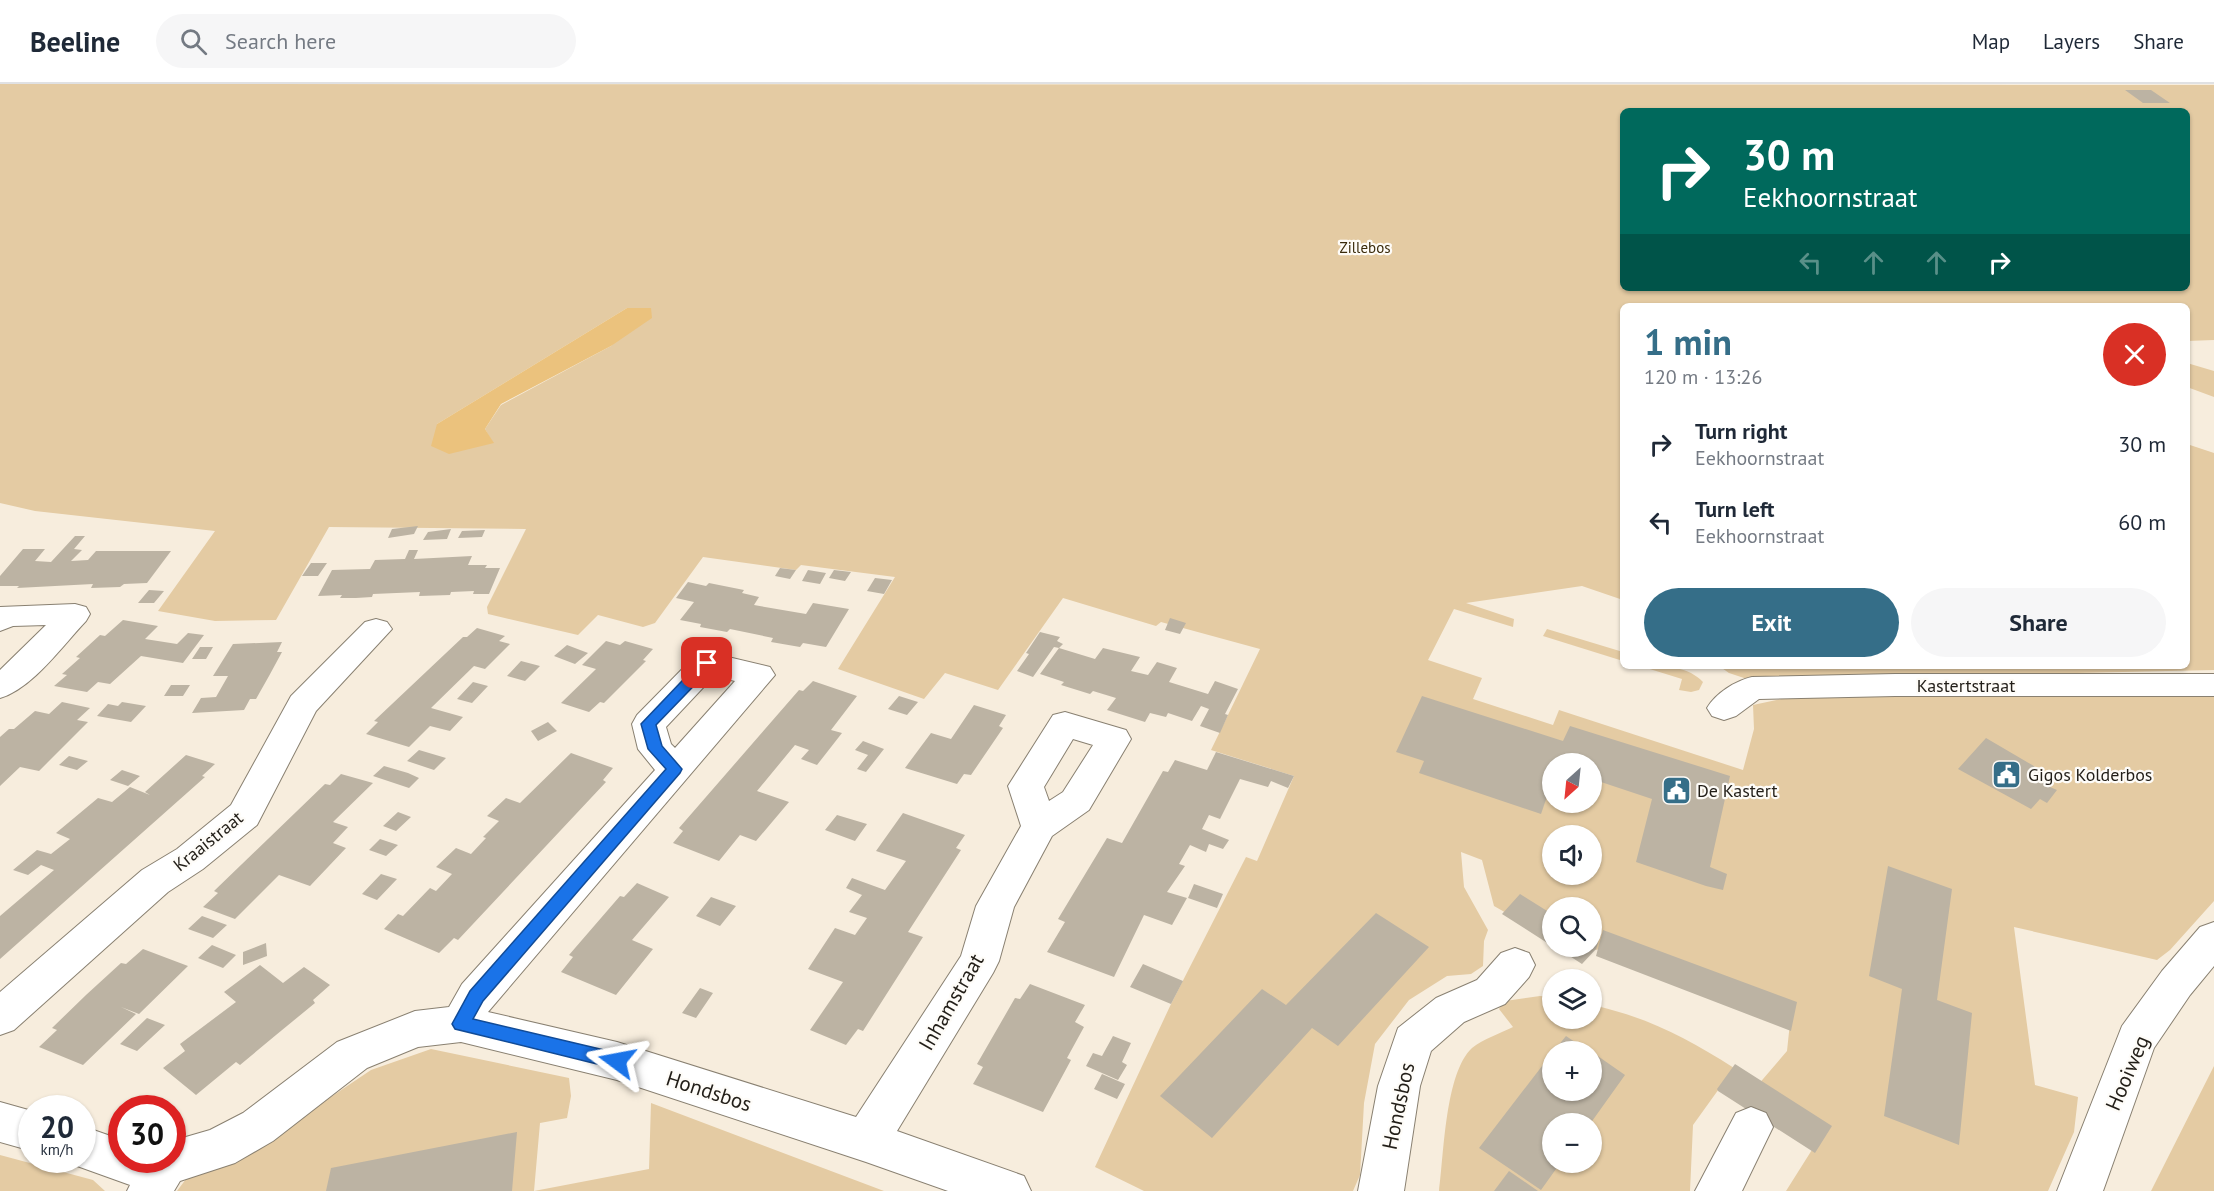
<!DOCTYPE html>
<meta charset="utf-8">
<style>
:root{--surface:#fff;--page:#f6f6f7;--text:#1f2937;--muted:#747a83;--line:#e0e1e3;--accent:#356e88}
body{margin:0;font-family:"PT Sans",sans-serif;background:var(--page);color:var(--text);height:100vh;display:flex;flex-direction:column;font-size:22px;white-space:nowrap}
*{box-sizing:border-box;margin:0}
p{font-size:20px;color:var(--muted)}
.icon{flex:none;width:33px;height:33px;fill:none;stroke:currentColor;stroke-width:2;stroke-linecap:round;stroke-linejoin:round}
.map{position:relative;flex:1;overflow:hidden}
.side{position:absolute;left:1620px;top:219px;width:570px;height:366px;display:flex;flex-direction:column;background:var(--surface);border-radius:9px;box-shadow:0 2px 4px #0004}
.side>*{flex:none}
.guide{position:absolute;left:1620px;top:24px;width:570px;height:183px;border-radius:9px;box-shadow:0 2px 4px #0004;background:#00695c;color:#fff;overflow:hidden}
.needle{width:39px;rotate:207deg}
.tools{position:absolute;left:1542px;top:669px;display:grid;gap:12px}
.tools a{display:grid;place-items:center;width:60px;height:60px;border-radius:50%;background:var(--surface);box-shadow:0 2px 4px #0004;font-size:30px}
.speed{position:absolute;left:18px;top:1011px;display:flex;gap:12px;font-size:30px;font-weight:700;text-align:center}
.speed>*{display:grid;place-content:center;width:78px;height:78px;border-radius:50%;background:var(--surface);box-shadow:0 2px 4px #0004;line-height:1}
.speed small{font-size:15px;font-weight:400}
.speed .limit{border:9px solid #d22;background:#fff;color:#111}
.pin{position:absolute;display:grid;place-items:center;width:51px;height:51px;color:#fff;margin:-26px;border-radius:12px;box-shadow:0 3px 9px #0006}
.me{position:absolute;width:66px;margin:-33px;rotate:283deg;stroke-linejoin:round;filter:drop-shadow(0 0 4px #0008)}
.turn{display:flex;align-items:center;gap:21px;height:126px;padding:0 24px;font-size:27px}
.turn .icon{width:78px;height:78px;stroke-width:2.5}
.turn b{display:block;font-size:42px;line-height:51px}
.lanes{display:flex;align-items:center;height:57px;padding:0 24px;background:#0003;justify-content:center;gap:30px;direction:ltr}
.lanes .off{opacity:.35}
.round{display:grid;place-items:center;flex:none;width:63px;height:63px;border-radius:32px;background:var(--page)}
.head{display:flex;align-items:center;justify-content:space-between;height:102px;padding:0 24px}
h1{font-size:36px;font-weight:600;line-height:45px;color:var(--accent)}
.action{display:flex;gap:12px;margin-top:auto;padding:12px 24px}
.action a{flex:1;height:69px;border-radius:36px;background:var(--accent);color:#fff;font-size:24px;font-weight:600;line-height:69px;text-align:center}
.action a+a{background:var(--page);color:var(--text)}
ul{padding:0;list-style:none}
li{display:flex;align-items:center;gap:18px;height:78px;padding:0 24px}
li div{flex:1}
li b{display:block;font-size:22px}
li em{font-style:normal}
header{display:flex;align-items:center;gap:36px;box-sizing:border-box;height:84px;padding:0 30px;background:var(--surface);border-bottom:2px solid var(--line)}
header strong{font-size:28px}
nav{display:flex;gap:33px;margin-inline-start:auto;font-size:21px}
.search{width:420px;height:54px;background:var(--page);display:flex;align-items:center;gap:15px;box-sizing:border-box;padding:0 21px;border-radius:33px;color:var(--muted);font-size:22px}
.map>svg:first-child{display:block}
</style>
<header>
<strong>Beeline</strong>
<div class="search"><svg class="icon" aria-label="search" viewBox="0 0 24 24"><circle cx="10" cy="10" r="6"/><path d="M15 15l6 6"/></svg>Search here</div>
<nav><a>Map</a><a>Layers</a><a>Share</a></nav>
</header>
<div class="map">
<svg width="2214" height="1107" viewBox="0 0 2214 1107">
<rect width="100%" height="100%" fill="#f7eddd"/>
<!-- green -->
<path fill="#e4cba3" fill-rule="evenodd" d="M0 0 2214 1V256L2187 257V222H1623V516L1582 502 1466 519 1514 535 1513 543 1454 525 1428 576 1482 594 1473 615 1553 641 1559 626 1743 686 1754 645 1753 621 1805 610 2214 606V817L2170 866 2157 876 2014 843 2035 1001 2078 1013 2074 1048 2048 1107H1786L1827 1042 1757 1002 1787 967 1792 920 1620 862 1576 869 1592 862V824H1552V855L1494 822 1482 776 1461 768 1464 803 1488 846 1484 857 1483 882 1471 890 1447 892 1409 916 1375 960 1364 1019 1360 1091 1353 1107H1144L1095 1083 1171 920 1246 773 1257 777 1294 692 1211 666 1260 565 1161 538 1156 542 1063 514 998 606 945 589 924 615 838 585 895 493 801 481 796 486 703 473 655 539 643 543 598 531 578 551 488 530 487 523 526 445 329 443 276 536 215 537 158 527 215 447 35 427 0 419ZM1623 27H2187V204H1623ZM627 224H651L611 262 501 321 485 345 493 359 437 340ZM1552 680H1592V718H1552ZM1552 752H1592V790H1552Z
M2187 279 2214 287V313L2187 303Z
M2187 360 2214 369V586L1750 596 1729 589 1719 582H2187Z
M1547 545 1623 568V577L1543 552Z
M1640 582C1662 582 1687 581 1703 598L1699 606 1691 608 1679 606 1682 595Z
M1540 912 1552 913V934H1592V921C1647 933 1687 954 1734 984L1693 1041 1690 1107H1439C1444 1071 1445 989 1472 964 1483 955 1501 949 1513 943L1499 925 1505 917ZM1552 968H1592V1006H1552ZM1552 1040H1592V1078H1552Z
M431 965 569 994 571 1012 567 1034 540 1039 534 1107 649 1085 651 1019 884 1107H177L186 1095 276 1055 313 1025 371 986Z
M2214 982V1107H2151Z
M0 1071 93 1096 105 1107H0Z"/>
<!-- water -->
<path fill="#ebc27d" d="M627 224H651L652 234 611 262 501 320 485 345 494 359 449 370 431 362 437 340Z"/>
<!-- building -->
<path fill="#bcb3a3" d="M2125 6H2151L2170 19H2143Z
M418 442 414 450 388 454 392 445Z
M451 445 447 455 423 456 428 448Z
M485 446 482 453 458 454 462 447Z
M75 452H85L74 465 82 466 71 477 88 476 96 467H171L147 499 124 500 120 503 91 504 93 500 17 504 19 502H0V492L23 465H45L35 477 51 478Z
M409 466H418L414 475 472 472 468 481H487L485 484H500L489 510H473L474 507 451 508 450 511 419 512 420 508 373 510 372 513 356 514H340L342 511 318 512 332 486 370 485 375 476 405 475Z
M311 479H327L318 492H302Z
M780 484 796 486 790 495 775 492Z
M808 486 826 489 820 500 802 497Z
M834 486 851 488 845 497 829 494Z
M875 494 892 496 884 510 867 507Z
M688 498 706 502 709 499 744 506 742 509 759 513 754 521 806 530 813 519 849 525 826 563 803 559 800 563 771 558 773 554 730 545 727 548 700 543 701 540 680 536 694 518 676 514Z
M149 506 164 507 154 519H138Z
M1170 534 1186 539 1180 550 1165 546Z
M123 536 158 542 145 555 177 560 188 549 204 551 183 579 141 572 110 600 98 598 87 608 54 602 67 591 62 590 80 574 76 573 100 551 105 552Z
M477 544 505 552 499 557 510 560 485 585 474 582 431 624 463 633 450 647 430 642 409 663 366 650 378 638 374 637 463 553H467Z
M1040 548 1060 553 1057 557 1063 560 1059 564 1095 575 1103 564 1140 573 1131 587 1148 591 1157 578 1177 584 1169 598 1208 610 1215 597 1238 605 1225 630 1228 631 1220 649 1200 642 1209 625 1201 622 1192 637 1168 629 1166 633 1150 629 1145 638 1107 626 1116 614 1093 607 1090 610 1061 601 1064 598 1040 590 1059 564 1054 563 1033 593 1017 587 1029 570 1026 569Z
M606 557 620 561 625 557 653 565 643 576 646 577 604 619 600 618 589 628 561 619 594 587 596 585 582 581Z
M282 558 277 568H282L269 592 256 615H250L244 626 192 629 201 614 216 613 228 592H213L233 560Z
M567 561 588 569 575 580 554 572Z
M200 563H213L206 575H192Z
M521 577 540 582 525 597 507 592Z
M813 597 857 612 831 646 842 649 817 681 801 675 809 666 795 661 757 707 789 718 756 757 740 751 719 777 673 759 683 747 679 744 799 606 803 607Z
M473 598 488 602 472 619 457 615Z
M171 601H190L183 612H164Z
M899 612 918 618 907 631 888 625Z
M1422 612 1563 657 1570 642 1730 692 1710 783 1727 790 1723 806 1706 802 1636 778 1652 715 1592 695V680H1552V698L1541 730 1419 689 1424 677 1396 668Z
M62 618 90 624 77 636 88 638 39 687 20 683 0 702V653L9 645H14L35 627 49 630Z
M122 618 146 622 131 638 97 632 108 620 118 622Z
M974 621 1006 631 999 642 1003 644 971 691 964 690 957 700 905 684 931 649 951 655Z
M548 638 557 647 538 657 531 647Z
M1986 654 2056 695 2050 703 2057 706 2047 719 2040 715 2031 725 1958 685Z
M863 657 884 665 866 688 857 685 868 671 855 666Z
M419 666 446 674 434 686 407 677Z
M1216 668 1294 692 1288 704 1271 697 1268 703 1240 695 1220 735 1209 731 1202 745 1229 756 1223 765 1209 760 1206 768 1190 761 1179 780 1185 782 1167 808 1187 814 1172 841 1144 831 1114 893 1047 868 1065 838 1058 835 1107 754 1122 759 1163 687 1168 688 1175 676 1207 686Z
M571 669 613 684 603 696 606 698 458 856 454 854 439 869 384 845 398 830 403 832 430 804 436 807 452 790 436 783 456 764 471 770 486 754 483 753 499 737 487 732 506 714 520 719Z
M186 671 215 680 202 692 205 693 0 875V832L54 786 41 781 28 791 13 786 37 766 51 770 70 755 56 749 98 714 112 718 130 703 150 711 145 708Z
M69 672 88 677 77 686 59 681Z
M384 682 408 689 419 694 409 704 373 692Z
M122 686 140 692 128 702 110 696Z
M341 690 373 699 333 738 348 743 333 759 346 764 310 802 279 791 235 835 203 823 218 809 214 807 325 700 330 701Z
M398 728 411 733 396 747 383 742Z
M903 729 965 751 956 764 961 766 908 848 923 853 863 947 858 945 846 961 810 946 843 898 808 885 835 844 855 851 867 834 849 828 862 811 846 804 852 794 885 806 906 777 876 767Z
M837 731 867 740 855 757 825 746Z
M380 755 398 761 386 772 369 766Z
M1888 782 1952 805 1937 916 1972 929 1959 1061 1884 1032 1902 905 1869 892Z
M381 790 397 795 377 816 362 810Z
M637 799 669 813 632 856 653 865 616 911 561 888 573 873 569 871 620 812 624 813Z
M1194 800 1223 810 1217 824 1188 814Z
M1520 810 1552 830V862L1502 830Z
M711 813 736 822 720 842 696 832Z
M1376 829 1429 863 1338 962 1312 944 1212 1054 1160 1012 1262 905 1286 921Z
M202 832 227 841 213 854 188 845Z
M1603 846 1797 918 1791 947 1596 872Z
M1592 855 1598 859 1596 865 1582 880 1554 862H1592Z
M266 859 267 872 243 881V868Z
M212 861 236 871 223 884 198 874Z
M143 865 188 882 139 930 121 923 136 930 83 981 39 963 57 946 52 944 86 911 121 879 126 880Z
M1143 880 1183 897 1171 920 1130 903Z
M260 881 283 899 304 883 330 901 313 916 315 919 276 951 240 981 236 978 196 1011 163 984 185 967 180 960 236 918 224 908Z
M1030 900 1085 921 1075 938 1084 943 1067 974 1071 976 1043 1028 973 1000 983 983 977 980 1015 914 1020 915Z
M700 904 713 909 696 934 682 929Z
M147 934 165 941 137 967 120 960Z
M1113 952 1131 959 1122 978 1127 981 1118 996 1086 982 1093 969 1102 972Z
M1566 952 1590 968H1553Z
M1592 968 1625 991 1590 1040H1552V1078H1561L1541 1106 1479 1064 1552 969V1006H1592Z
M1735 980 1832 1042 1815 1069 1718 1007 1717 1005Z
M1102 990 1125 1000 1117 1015 1094 1005Z
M517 1048 512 1107H326L331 1084Z
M1509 1087 1538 1107H1494Z"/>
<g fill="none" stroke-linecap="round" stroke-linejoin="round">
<defs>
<path id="minor" d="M75 520 86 523 90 530 86 537C63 561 32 605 0 614V586L46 541 13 542 0 547V523Z
M376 535 387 538 392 545 316 627 257 741 203 785 168 808 14 946 0 951V908L142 786 177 765 231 721 291 612 365 538Z
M707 568 770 583 775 591 488 928 617 958 856 1033 961 872 976 822 1021 742 1008 702 1053 631 1065 628 1126 646 1131 655 1089 726 1052 752 1014 823 999 877 993 889 897 1047 1024 1092 1031 1107H948L866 1078 617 996 461 958 418 963 367 984 273 1057 235 1079 180 1097 174 1107H127L130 1101 66 1078 65 1076H82V1042L122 1056V1076H172V1057L210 1046 243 1029 337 958 415 927 449 923 462 900 655 686 638 665 632 640 637 631 696 571ZM714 592 735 597 675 664 671 660 666 643ZM1073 655 1093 661 1063 708 1049 717 1044 703Z
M1895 590H2214V612H1895L1759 615 1736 632 1724 636 1712 632 1707 624C1716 609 1735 597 1752 593Z
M2214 838V882L2190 911 2154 964 2103 1107H2057L2122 942 2162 887 2200 843Z
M1515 864 1529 869 1535 881 1529 893 1505 920 1464 938 1431 967 1420 1002 1404 1107H1358L1378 1002 1398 944 1436 914 1477 896 1501 869Z
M0 1018 32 1027V1067L0 1058Z
M1751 1023 1766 1029 1773 1043 1742 1107H1695L1736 1029Z"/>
</defs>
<!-- minor casing -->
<use href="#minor" stroke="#898071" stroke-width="2"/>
<!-- minor -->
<use href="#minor" fill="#fff" fill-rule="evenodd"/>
</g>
<!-- route -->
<path fill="#1a73e8" stroke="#114b97" stroke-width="1.5" d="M707 575 712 576 714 579 712 583 656 641 662 662 682 685 680 689 483 917 473 935 617 969 624 971 626 977 624 983 617 985 455 945 452 940 470 907 666 685 648 665 641 640 702 576Z"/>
<!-- icons -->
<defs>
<symbol id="civic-square" viewBox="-11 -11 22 22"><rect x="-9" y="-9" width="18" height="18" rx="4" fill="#356e88" stroke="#fefcf8"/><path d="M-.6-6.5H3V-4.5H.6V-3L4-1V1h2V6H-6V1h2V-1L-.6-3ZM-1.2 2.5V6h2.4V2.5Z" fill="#fff"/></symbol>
</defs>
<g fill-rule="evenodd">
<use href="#civic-square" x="1990" y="674" width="33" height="33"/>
<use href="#civic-square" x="1660" y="690" width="33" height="33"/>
</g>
<g text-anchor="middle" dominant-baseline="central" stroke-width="4.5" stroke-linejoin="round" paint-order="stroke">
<!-- far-park labels -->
<g font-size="15" fill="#3a2a0a" stroke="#fefcf8">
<text x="1365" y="163">Zillebos</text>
</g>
<!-- street labels -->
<g font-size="18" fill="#221e18" stroke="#fefcf8">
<text x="1966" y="601">Kastertstraat</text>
<text transform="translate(208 757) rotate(-39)">Kraaistraat</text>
</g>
<!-- poi labels -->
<g font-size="18" fill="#221e18" stroke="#fefcf8" text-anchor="start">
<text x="2028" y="690">Gigos Kolderbos</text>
<text x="1697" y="706">De Kastert</text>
</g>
<!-- near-street labels -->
<g font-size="21" fill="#221e18" stroke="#fefcf8">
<text transform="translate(951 918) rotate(-60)">Inhamstraat</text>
<text transform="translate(2127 989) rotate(-67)">Hooiweg</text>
<text transform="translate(709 1007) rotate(18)">Hondsbos</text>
<text transform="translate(1398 1022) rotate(-78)">Hondsbos</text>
</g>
</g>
</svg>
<div class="tools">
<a><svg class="needle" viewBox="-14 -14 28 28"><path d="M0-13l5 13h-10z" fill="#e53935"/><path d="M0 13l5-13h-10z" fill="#747a83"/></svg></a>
<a><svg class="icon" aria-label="sound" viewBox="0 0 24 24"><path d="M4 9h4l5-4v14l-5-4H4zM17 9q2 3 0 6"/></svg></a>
<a><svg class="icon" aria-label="search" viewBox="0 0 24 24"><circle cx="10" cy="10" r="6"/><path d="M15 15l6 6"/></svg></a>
<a><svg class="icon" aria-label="layers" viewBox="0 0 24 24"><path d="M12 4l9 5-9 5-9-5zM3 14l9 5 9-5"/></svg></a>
<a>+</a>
<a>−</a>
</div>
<div class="speed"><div>20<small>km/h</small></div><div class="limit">30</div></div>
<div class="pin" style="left:707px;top:579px;background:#d93025"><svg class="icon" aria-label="arrive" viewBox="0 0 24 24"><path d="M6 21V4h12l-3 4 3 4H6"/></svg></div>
<svg class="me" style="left:617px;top:977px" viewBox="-20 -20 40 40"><path d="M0-17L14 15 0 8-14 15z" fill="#1a73e8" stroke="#fff" stroke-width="4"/></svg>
<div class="guide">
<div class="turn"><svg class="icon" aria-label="right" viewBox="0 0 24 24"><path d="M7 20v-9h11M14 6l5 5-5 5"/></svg><div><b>30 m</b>Eekhoornstraat</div></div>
<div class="lanes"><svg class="icon off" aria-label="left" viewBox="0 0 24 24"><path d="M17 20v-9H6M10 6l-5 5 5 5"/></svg><svg class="icon off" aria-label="ahead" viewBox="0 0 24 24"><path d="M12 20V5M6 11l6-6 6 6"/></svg><svg class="icon off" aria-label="ahead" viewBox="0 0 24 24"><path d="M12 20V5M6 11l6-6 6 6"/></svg><svg class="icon" aria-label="right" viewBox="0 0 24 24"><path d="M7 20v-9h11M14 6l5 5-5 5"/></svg></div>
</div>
<section class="side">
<div class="head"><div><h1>1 min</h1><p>120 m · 13:26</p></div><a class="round" style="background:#d93025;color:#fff"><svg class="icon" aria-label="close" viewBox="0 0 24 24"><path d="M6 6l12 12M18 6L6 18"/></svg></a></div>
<ul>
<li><svg class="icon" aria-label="right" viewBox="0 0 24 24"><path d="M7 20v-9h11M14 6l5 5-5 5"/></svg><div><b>Turn right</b><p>Eekhoornstraat</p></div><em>30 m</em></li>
<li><svg class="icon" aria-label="left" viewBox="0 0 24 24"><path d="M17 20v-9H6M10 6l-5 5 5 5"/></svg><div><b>Turn left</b><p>Eekhoornstraat</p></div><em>60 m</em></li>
</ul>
<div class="action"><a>Exit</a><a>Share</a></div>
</section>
</div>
